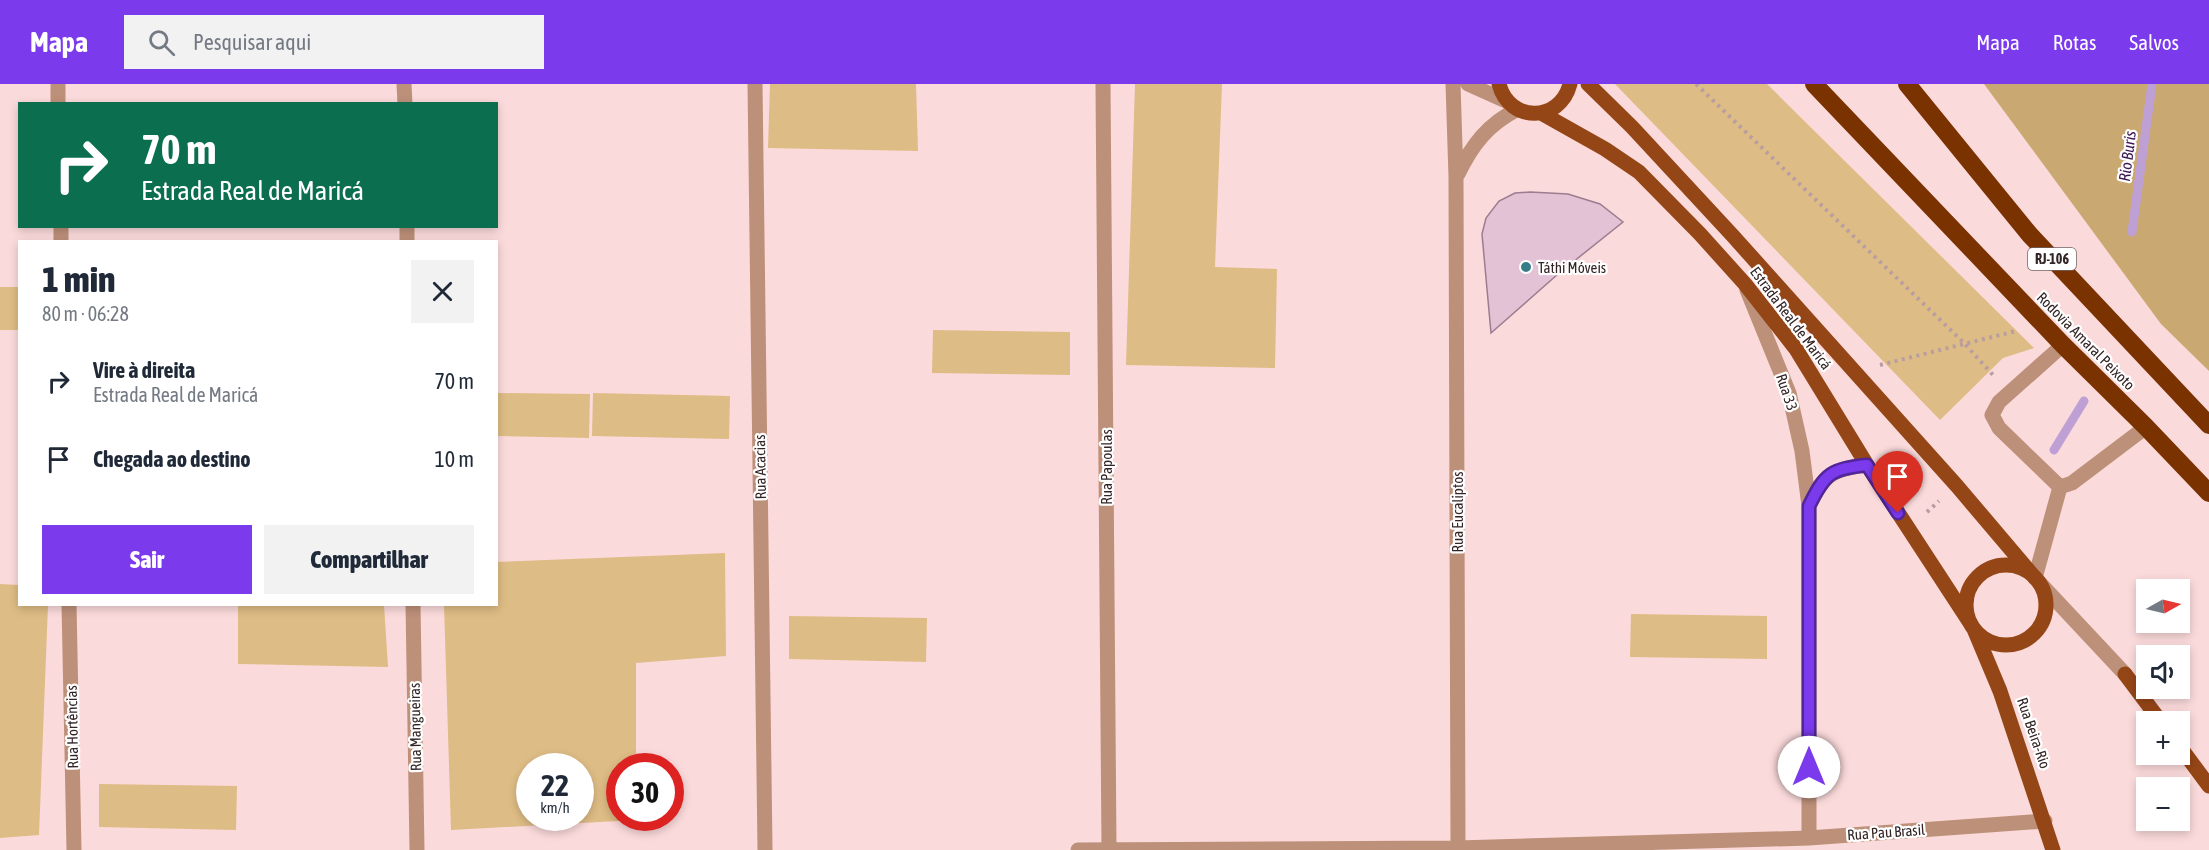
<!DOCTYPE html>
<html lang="pt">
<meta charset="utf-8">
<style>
:root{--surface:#fff;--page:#f2f2f3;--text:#1f2937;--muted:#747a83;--accent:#7c3aed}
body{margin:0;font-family:"Asap Condensed",sans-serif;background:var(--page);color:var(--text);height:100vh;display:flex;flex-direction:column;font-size:22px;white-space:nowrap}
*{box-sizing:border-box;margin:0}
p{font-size:20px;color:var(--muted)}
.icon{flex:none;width:33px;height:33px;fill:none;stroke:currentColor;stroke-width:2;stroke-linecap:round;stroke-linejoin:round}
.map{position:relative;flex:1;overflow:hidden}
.drawer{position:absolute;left:18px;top:156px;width:480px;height:366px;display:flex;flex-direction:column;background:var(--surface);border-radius:0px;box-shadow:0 3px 9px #0003}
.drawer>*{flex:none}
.top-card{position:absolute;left:18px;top:18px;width:480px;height:126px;border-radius:0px;box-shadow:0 3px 9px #0003;background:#0b6e4f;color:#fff;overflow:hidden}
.needle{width:39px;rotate:82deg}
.fabs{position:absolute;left:2136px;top:495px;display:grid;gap:12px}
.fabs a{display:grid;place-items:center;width:54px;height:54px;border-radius:0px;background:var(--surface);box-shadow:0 3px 9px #0003;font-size:30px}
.speed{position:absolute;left:516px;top:669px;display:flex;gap:12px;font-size:30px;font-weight:700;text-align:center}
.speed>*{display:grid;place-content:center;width:78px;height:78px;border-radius:50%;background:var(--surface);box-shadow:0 3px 9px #0003;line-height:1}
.speed small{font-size:15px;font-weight:400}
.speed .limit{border:9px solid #d22;background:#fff;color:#111}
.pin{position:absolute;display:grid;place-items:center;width:51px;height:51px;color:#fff;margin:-62px -26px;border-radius:50% 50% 50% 0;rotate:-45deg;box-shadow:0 0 6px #0007}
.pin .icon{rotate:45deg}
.me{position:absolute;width:66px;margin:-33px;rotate:0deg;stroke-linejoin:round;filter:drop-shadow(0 0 4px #0008)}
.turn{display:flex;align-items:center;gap:21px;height:126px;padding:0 24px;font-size:27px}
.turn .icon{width:78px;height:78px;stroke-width:2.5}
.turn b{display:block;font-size:42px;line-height:51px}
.round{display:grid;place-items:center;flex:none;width:63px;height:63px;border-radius:0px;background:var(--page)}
.head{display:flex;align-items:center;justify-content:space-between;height:102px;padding:0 24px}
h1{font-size:36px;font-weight:800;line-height:45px}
.primary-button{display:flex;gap:12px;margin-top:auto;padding:12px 24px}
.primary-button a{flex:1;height:69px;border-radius:0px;background:var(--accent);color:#fff;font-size:24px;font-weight:800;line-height:69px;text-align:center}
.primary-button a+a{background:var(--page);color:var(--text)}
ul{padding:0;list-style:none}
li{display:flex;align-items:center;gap:18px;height:78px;padding:0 24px}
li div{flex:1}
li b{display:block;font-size:22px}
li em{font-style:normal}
header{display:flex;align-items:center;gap:36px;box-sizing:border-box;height:84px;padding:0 30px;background:var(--accent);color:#fff}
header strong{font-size:28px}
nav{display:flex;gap:33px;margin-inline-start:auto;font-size:21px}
.search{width:420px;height:54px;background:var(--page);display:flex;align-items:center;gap:15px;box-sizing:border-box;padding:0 21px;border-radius:0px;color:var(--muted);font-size:22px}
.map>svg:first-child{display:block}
</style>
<header>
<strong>Mapa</strong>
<div class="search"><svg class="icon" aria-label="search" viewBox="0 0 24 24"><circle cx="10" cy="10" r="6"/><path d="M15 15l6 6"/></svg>Pesquisar aqui</div>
<nav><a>Mapa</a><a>Rotas</a><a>Salvos</a></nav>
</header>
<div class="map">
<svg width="2209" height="766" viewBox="0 0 2209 766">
<rect width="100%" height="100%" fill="#fbdadb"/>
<!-- green -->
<path fill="#debc85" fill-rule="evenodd" d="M770 0H916L918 67 768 64Z
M1135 0H1222L1215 183 1277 185 1275 284 1126 281Z
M1615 0H1767L2034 264 2003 274 1940 336Z
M0 203H19V246H0Z
M933 246 1070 248V291L932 289Z
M497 309 590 310 589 354 497 352Z
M593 309 730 312 729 355 592 352Z
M725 469 726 572 636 579V682H620V734H636V736L451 746 444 521 496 520 497 478ZM530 682H580V734H530Z
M0 500 19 501 20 520 48 521 39 751 0 754Z
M238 521H384L388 583 238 580Z
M1631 530 1767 532V575L1630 573Z
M789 532 927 534 926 578 789 575Z
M99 700 237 702 236 746 99 743Z"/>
<!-- forest -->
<path fill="#c9a871" d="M1984 0H2209V287L2161 240Z"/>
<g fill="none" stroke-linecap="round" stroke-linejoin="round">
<!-- stream -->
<path stroke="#bea0d5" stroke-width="9" d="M2132 148 2152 0
M2054 366 2084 317"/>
</g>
<!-- building -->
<path fill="#e3c2d5" stroke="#9c7d8f" stroke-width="1.5" d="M1530 108 1568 110 1600 120 1623 138 1558 190 1491 249 1482 150 1486 134 1499 117 1515 109Z"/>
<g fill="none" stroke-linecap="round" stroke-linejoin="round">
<!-- path -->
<path stroke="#ba9e9f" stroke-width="4" stroke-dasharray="3 4.5" stroke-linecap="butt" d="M1696 0 1964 259 1993 291
M1880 281 2016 247
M1927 428 1939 417"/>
<!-- minor -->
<path stroke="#bd9079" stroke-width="15" d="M58 0V20
M404 0 405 20
M755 0 765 766
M1103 0 1109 765
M1453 0 1456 93 1458 764
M1468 0 1508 18
M1458 90C1472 61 1488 40 1518 25
M61 142V158
M407 142V158
M1747 206 1789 309 1802 367 1809 422V754
M2063 261 1999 318 1992 331 1999 344 2060 403 2072 399 2146 343
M2060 403 2035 494 2125 590
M1809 422C1824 390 1832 385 1867 381
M69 520 74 766
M413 520 417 766
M1078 766 1458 764 1809 754 2045 737"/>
<!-- major -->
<path stroke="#954616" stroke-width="15" d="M1499 0C1509 39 1560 39 1570 0
M1588 0 1632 43 1733 152 1957 402 2035 494
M1541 29 1605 65 1639 88 1700 150 1745 200 1796 265 1867 381 1974 545 2000 607 2053 766
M1966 521a40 40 0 1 1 80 0a40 40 0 1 1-80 0Z
M2125 590 2161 638
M2180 663 2209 702"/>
<!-- highway -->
<path stroke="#7a3200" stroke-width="18" d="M1814 0 2063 261 2146 343 2209 409
M1907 0 2030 151 2209 341"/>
</g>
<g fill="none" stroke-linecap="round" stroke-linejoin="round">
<defs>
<path id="route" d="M1809 683V422C1825 389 1831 385 1867 381L1898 429"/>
</defs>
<!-- route casing -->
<use href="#route" stroke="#51269a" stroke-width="15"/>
<!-- route -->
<use href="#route" stroke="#7c3aed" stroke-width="10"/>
</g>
<!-- markers -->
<circle fill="#377c89" stroke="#fff" stroke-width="2" cx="1526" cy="183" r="6"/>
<g text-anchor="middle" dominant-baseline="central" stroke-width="4.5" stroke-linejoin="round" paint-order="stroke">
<!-- shield labels -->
<rect fill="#fff" stroke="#706666" stroke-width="1.5" x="2028" y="164" width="48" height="22" rx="4.5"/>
<g font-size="14" font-weight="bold" fill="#332425">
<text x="2052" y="175">RJ-106</text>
</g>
<!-- poi labels -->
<g font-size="15" fill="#332425" stroke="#fff" text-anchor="start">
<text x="1538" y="183">Táthi Móveis</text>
</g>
<!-- street labels -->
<g font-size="15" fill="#332425" stroke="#fff">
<text transform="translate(1791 234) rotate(53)">Estrada Real de Maricá</text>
<text transform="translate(2086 257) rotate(45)">Rodovia Amaral Peixoto</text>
<text transform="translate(1787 308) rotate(71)">Rua 33</text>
<text transform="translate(760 383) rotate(-91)">Rua Acacias</text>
<text transform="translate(1106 383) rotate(-90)">Rua Papoulas</text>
<text transform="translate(1457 428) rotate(-90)">Rua Eucaliptos</text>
<text transform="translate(72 643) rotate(-91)">Rua Hortências</text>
<text transform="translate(415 643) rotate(-91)">Rua Mangueiras</text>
<text transform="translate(2034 649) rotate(71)">Rua Beira-Rio</text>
<text transform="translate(1886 748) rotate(-4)">Rua Pau Brasil</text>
</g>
<!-- water labels -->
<g font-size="16" font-style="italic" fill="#3d1554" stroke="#fff">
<text transform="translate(2127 72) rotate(-83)">Rio Buris</text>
</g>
</g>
</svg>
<div class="fabs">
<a><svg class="needle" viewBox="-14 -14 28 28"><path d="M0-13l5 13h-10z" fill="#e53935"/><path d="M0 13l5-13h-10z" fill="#747a83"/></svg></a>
<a><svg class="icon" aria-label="sound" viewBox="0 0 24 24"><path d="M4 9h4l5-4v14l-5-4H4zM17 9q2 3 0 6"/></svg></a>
<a>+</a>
<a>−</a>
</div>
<div class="speed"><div>22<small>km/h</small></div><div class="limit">30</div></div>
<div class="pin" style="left:1898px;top:429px;background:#d93025"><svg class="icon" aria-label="arrive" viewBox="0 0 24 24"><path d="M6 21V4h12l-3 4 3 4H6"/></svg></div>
<svg class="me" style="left:1809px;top:683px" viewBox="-20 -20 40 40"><circle r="19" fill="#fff"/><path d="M0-13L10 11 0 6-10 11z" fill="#7c3aed"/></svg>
<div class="top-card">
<div class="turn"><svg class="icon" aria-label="right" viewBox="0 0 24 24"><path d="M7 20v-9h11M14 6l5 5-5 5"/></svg><div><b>70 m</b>Estrada Real de Maricá</div></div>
</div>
<section class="drawer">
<div class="head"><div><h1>1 min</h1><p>80 m · 06:28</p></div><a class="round"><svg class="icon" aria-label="close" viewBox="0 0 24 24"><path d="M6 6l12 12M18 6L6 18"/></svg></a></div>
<ul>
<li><svg class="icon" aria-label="right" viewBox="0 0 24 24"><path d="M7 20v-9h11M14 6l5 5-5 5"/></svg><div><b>Vire à direita</b><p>Estrada Real de Maricá</p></div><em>70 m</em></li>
<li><svg class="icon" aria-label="arrive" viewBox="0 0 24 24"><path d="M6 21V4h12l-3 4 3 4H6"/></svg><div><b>Chegada ao destino</b></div><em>10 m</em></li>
</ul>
<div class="primary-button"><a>Sair</a><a>Compartilhar</a></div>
</section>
</div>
